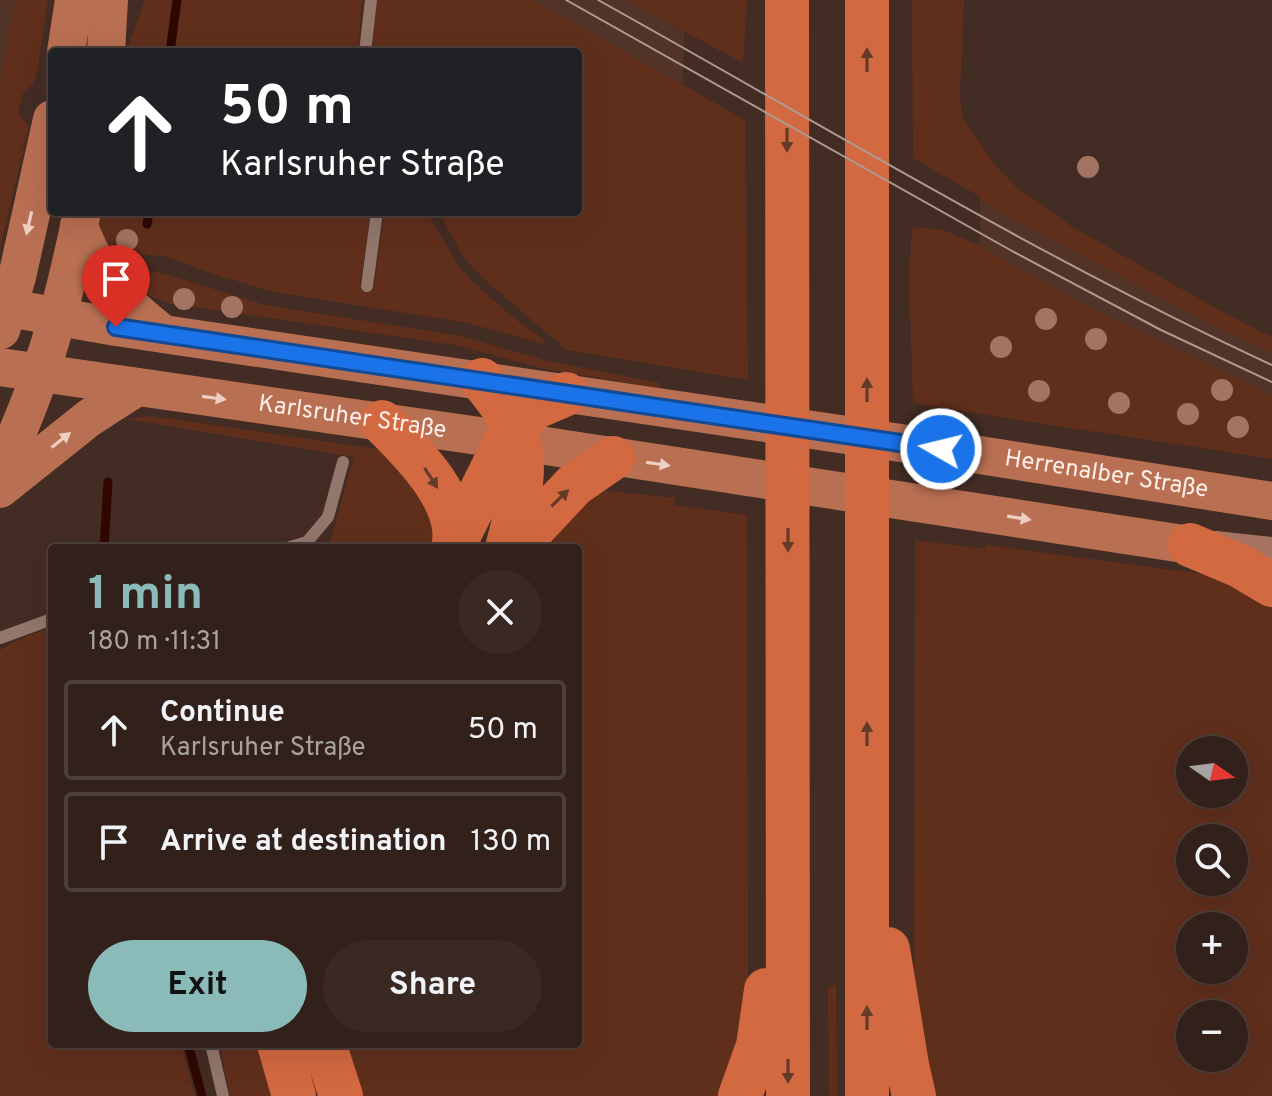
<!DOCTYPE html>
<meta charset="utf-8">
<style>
:root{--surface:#32211a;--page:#3a2923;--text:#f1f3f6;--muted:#a8a3a2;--line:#4d3e39;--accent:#8bbbb9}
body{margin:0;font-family:Overpass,sans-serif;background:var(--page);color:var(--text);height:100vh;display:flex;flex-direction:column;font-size:30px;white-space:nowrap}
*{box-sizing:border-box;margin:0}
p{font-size:26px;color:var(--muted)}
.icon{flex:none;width:44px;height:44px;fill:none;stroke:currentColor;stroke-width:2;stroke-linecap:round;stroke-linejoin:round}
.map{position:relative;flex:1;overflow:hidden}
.panel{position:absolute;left:48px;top:544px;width:534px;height:504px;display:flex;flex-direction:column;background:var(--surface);border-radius:8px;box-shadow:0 8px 32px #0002,0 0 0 2px var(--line)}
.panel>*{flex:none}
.top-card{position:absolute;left:48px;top:48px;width:534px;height:168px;border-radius:8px;box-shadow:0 8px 32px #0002,0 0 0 2px var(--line);background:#202124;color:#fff;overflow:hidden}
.needle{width:52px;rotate:104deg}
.buttons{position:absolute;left:1176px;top:736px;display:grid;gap:16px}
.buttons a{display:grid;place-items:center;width:72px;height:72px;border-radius:50%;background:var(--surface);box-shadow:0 8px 32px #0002,0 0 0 2px var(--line);font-size:40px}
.pin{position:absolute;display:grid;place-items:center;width:68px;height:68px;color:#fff;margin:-82px -34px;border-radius:50% 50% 50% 0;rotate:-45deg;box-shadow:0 0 8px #0007}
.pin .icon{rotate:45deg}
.me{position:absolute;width:88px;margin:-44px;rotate:278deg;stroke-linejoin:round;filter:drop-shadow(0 0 6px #0008)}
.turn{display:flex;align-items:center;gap:28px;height:168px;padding:0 40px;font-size:36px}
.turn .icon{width:104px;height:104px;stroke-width:2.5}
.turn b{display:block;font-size:56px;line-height:68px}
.round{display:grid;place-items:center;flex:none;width:84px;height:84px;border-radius:42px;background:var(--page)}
.summary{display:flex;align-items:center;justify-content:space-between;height:136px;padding:0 40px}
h1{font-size:48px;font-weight:700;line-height:60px;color:var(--accent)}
.cta{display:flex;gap:16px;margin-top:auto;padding:16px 40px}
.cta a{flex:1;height:92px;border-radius:48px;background:var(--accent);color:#111;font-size:32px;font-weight:700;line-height:92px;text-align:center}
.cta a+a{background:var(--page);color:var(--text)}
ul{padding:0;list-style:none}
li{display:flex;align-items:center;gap:24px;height:100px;margin:0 16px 12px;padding:0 24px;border:4px solid var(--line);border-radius:8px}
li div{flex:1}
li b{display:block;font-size:30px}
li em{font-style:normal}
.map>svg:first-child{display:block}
</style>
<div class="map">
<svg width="1272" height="1096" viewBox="0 0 1272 1096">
<rect width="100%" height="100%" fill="#432c23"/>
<!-- built -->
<path fill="#513328" d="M0 0H15L0 83Z
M533 0H626L684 32 683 85Z
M980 199 1219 328 1272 352V395L1086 306 980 246Z"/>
<!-- green -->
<path fill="#602f1c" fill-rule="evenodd" d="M15 0H48L36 79 23 93 18 113 29 127 0 248V83Z
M145 0H362L358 52H126Z
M377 0H533L745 120 748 380 567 350 486 281 463 256 438 212H578V52H372Z
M626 0H747L743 63Z
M912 0H964L960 93 962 118 996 166 1016 187 1074 228 1219 310 1272 337V352L1219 328 1012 219 980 199 979 196 913 158Z
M99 212H371L360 284 374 287 384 212H427L458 265 472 281 510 315 543 339 545 344 468 323 275 292 219 276 165 256 141 255 113 267 100 234Z
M912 227 944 230 980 246 1086 306 1272 395V459C1152 440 1032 423 913 403L909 277Z
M150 272 161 273 266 305 460 336 544 360 660 383 659 388 545 369 455 345 167 303 139 291 125 281 138 273Z
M152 416 383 450 429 501 434 548H328L354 457 127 419Z
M608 491 675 498 674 505 747 515 748 992 744 1023 723 1096H358L342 1044H578V548H537L587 494Z
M915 540 985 549 987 545 1225 577 1272 599V1096H930L914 1025ZM1190 750H1234V794H1190ZM1190 838H1234V882H1190ZM1190 926H1234V970H1190ZM1190 1014H1234V1058H1190Z
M52 628V1044H181L195 1096H0V650L27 636Z
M836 985 837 1096H829L828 987Z
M219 1044H262L277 1096H230Z"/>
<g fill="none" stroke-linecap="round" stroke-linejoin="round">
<!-- stream -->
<path stroke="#2f0700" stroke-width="9" d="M170 52 177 0
M147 224 149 212
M104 548 108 482
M188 1044 202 1096"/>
<!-- lane -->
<path stroke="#93776d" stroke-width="12" d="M365 52 371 0
M367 286 377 212
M287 548 307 542
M309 548 307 542 328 517 343 462
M0 638 52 619
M211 1044 223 1096"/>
<!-- secondary -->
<path stroke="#a67360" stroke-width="34" d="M1215 548 1272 554"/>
<!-- primary -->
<g stroke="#b96f52" stroke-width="38">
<path d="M66 52 74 0"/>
<path d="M106 52 109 0"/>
<path d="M79 226C99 278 119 299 162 333"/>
<path id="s1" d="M9 308 116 327 941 449 1272 501"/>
<path d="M1 330 17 277 52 119"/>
<path id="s2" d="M0 367 520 442 1190 545"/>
<path d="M0 470C41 388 64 301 82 212"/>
<path d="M0 489 89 418 137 387"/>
</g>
<!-- highway -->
<path stroke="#d26940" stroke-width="44" d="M787 0 788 1096
M867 0V1096
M482 380C493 395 506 409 514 426 531 464 517 510 507 548
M382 422C411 451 464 502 453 548
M454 545 514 425 536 407 566 394
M1190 545 1240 566 1272 585
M515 548 574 485 613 458
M888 949 907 1065 914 1096
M279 1044 294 1096
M324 1044 341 1096
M740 1096 758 1046 766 990"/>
<!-- tram -->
<path stroke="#ad9a93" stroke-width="2" d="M566 0 1012 251 1161 330 1272 382
M598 0C821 124 1040 258 1272 365"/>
</g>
<!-- trees -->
<g fill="#a47462">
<circle cx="1088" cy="167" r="11"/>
<circle cx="127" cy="240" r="11"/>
<circle cx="184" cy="299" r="11"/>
<circle cx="232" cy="307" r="11"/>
<circle cx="1046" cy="319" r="11"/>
<circle cx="1096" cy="339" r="11"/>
<circle cx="1001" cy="347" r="11"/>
<circle cx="1222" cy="390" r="11"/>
<circle cx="1039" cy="391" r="11"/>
<circle cx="1119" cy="403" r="11"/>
<circle cx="1188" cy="414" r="11"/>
<circle cx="1238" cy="427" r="11"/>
</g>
<!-- one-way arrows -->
<defs><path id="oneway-solid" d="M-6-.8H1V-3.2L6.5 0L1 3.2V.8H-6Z" transform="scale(2)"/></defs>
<g fill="#673b2a">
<use href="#oneway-solid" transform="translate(867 60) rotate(-90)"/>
<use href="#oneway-solid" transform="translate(787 140) rotate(90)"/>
<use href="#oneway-solid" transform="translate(867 390) rotate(-90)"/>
<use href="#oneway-solid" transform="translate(431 478) rotate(57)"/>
<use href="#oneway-solid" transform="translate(560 498) rotate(-44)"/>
<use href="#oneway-solid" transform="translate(788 540) rotate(90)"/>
<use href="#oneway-solid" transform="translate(867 734) rotate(-90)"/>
<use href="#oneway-solid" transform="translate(867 1018) rotate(-90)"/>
<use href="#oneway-solid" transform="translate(788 1071) rotate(90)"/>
</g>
<g fill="#eecfc3">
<use href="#oneway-solid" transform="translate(29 223) rotate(103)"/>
<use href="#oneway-solid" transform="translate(214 398) rotate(8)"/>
<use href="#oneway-solid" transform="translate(61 440) rotate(-38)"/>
<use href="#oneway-solid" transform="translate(658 464) rotate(8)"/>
<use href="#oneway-solid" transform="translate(1019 518) rotate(9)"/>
</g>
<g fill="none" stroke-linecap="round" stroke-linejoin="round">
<defs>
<path id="route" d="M116 327 941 449"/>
</defs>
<!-- route casing -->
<use href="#route" stroke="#114b97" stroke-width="20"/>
<!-- route -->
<use href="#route" stroke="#1a73e8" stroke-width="14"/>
</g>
<g text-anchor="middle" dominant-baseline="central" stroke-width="8" stroke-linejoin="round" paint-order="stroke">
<!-- street labels -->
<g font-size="24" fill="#ffefe9" stroke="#432c23">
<text stroke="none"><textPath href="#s2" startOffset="356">Karlsruher Straße</textPath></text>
<text stroke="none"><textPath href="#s1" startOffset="1110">Herrenalber Straße</textPath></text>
</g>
</g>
</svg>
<div class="buttons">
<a><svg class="needle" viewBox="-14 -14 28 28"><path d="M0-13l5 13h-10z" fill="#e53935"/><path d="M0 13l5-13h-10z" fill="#a8a3a2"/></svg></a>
<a><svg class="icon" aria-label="search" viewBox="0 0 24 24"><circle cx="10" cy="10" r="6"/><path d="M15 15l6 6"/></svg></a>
<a>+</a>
<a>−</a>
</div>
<div class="pin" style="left:116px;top:327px;background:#d93025"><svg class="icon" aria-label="arrive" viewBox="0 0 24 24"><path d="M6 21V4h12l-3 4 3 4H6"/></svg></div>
<svg class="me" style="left:941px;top:449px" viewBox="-20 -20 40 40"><circle r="17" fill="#1a73e8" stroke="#fff" stroke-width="3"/><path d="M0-11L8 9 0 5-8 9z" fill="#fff"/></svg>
<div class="top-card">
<div class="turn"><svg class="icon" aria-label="ahead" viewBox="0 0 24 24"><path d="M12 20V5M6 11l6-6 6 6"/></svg><div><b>50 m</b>Karlsruher Straße</div></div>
</div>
<section class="panel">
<div class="summary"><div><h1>1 min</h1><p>180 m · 11:31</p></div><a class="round"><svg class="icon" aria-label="close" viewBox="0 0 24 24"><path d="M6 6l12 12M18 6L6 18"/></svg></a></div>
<ul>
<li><svg class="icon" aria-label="ahead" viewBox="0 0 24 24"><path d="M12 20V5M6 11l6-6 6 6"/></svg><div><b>Continue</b><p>Karlsruher Straße</p></div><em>50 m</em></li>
<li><svg class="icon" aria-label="arrive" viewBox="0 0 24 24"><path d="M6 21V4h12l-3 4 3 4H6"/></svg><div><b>Arrive at destination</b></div><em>130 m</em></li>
</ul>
<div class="cta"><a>Exit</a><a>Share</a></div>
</section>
</div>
